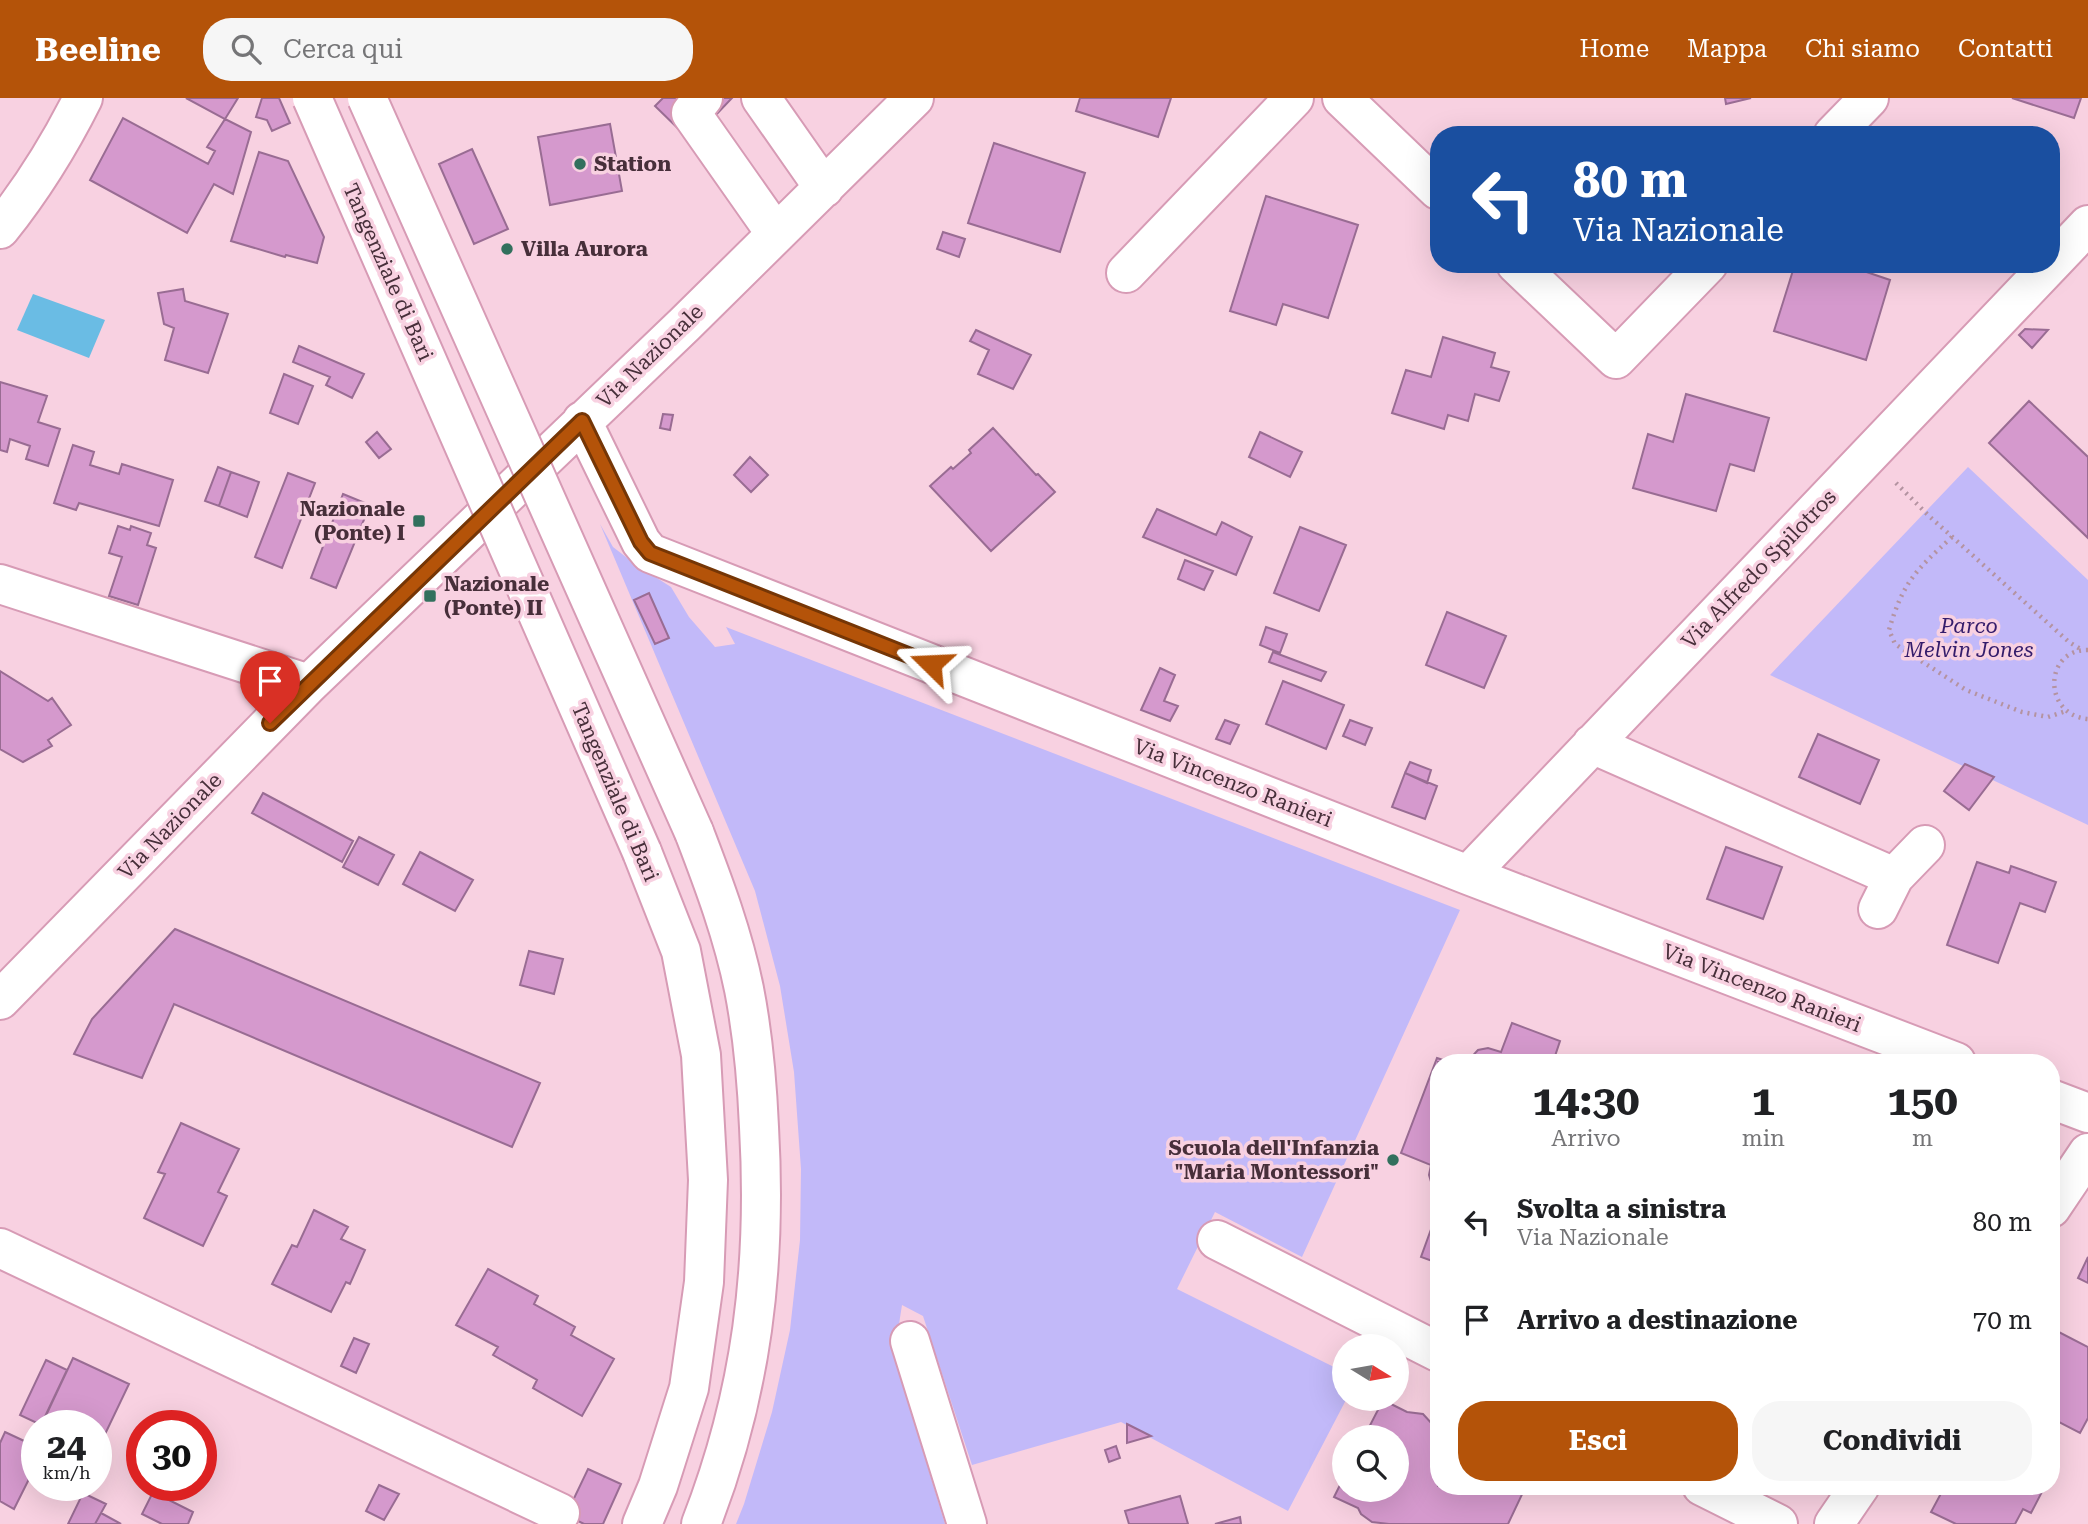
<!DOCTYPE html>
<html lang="it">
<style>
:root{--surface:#fff;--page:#f6f6f6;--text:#202124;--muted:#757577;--accent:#b45309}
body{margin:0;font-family:"Roboto Serif",serif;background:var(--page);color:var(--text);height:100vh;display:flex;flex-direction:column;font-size:26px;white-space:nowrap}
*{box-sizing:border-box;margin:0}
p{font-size:23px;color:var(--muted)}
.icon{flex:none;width:38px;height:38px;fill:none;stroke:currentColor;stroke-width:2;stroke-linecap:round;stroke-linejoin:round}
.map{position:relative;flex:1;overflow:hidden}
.details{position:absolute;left:1430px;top:956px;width:630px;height:441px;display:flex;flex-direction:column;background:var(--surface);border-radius:28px;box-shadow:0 7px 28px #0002}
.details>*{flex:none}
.banner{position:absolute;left:1430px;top:28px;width:630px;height:147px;border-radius:28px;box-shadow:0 7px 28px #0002;background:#1a4fa0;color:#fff;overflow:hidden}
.needle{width:46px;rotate:101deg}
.buttons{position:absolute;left:1332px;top:1236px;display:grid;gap:14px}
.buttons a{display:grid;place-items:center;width:77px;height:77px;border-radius:50%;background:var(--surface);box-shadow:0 7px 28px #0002;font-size:35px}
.speed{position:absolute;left:21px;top:1312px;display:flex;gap:14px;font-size:35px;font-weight:700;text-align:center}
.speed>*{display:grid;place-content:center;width:91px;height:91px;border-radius:50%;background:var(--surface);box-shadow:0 7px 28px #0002;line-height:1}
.speed small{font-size:18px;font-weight:400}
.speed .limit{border:10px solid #d22;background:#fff;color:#111}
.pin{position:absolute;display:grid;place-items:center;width:60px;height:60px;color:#fff;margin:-72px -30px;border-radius:50% 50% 50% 0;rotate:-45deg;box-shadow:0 0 7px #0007}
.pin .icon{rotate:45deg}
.me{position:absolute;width:77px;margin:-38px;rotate:291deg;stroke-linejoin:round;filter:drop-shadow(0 0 5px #0008)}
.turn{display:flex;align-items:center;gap:24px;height:147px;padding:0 28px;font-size:32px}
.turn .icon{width:91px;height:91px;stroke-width:2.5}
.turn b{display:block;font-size:49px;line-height:60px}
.eta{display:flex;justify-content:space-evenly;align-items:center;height:119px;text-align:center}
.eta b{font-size:42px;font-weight:700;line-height:49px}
.primary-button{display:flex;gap:14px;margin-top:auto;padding:14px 28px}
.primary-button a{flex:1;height:80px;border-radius:28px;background:var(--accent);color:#fff;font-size:28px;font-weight:700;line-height:80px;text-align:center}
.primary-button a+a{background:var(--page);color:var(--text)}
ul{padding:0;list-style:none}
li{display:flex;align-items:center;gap:21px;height:98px;padding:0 28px}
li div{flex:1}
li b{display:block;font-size:26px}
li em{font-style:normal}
header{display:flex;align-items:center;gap:42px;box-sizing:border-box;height:98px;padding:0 35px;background:var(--accent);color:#fff}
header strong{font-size:33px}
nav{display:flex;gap:38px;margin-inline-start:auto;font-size:24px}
.search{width:490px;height:63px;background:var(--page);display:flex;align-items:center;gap:18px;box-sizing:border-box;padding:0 24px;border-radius:28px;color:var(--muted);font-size:26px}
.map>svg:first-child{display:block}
</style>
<header>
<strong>Beeline</strong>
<div class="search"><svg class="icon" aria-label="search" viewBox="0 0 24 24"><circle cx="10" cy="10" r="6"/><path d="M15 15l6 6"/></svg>Cerca qui</div>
<nav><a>Home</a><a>Mappa</a><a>Chi siamo</a><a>Contatti</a></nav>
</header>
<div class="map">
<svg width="2088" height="1426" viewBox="0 0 2088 1426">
<rect width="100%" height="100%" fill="#f8d1e1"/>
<!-- green -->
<path fill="#c2b9f9" d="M1968 369 2088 482V727L1770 577Z
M600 426 613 449 635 466 671 489 689 519 715 549 735 546 726 529 1460 812 1302 1159 1215 1114 1177 1191 1344 1274V1300H1347L1288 1413 1121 1324 972 1367 923 1218 902 1207 894 1258 945 1426H736L744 1406 772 1314 790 1232 800 1142 801 1071 794 974 780 888 755 793Z"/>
<!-- water -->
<path fill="#6abce4" d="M33 196 105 222 89 260 17 232Z"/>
<!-- building -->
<path fill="#d599cd" stroke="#996c93" stroke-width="2" d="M186 0H238L225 21 251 34 233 96 214 86 187 135 90 82 123 20 208 66 215 53 207 49 225 21Z
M262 0H279L290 25 272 33 267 22 256 19Z
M663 0H732L691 43 655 8Z
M1080 0H1171L1158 39 1076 13Z
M1725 0H1751L1726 6Z
M2012 0H2081L2074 20Z
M610 26 622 93 550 107 538 39Z
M994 45 1085 75 1060 154 968 125Z
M472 51 508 131 474 146 439 66Z
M259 54 288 63 324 139 317 165 286 157 285 159 231 143Z
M1266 98 1358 127 1328 220 1283 206 1276 227 1230 213Z
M943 134 965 141 959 159 937 151Z
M1795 166H1843L1890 182 1866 262 1774 233Z
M183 191 185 203 228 216 208 275 165 262 174 230 164 226 158 195Z
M2025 231 2048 232 2032 250 2019 237Z
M976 232 1031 257 1013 291 978 276 989 252 970 243Z
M1443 239 1495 255 1491 269 1509 274 1499 303 1475 296 1468 323 1448 317 1444 331 1392 315 1406 272 1431 279Z
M299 248 364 276 352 300 326 287 330 279 293 264Z
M284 276 313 288 298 326 270 315Z
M0 284 47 298 38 324 60 331 48 368 26 361 30 348 10 341 7 354 0 352Z
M1686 296 1769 320 1754 373 1730 366 1716 413 1633 390 1648 336 1673 344Z
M2029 303 2088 359V440L1989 345Z
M663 316 673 317 670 332 660 330Z
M993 330 1036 377 1038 376 1055 394 991 453 930 388 951 369 953 371 971 355 969 352Z
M377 334 391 351 379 360 366 344Z
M1260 334 1302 354 1290 379 1249 359Z
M73 347 94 354 90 367 119 376 122 366 173 382 159 428 79 405 76 412 54 405Z
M750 359 768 377 751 394 734 377Z
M218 369 231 374 219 408 205 403Z
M231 374 259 384 247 419 219 408Z
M288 375 315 385 282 470 255 459Z
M343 396 370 407 336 490 311 480Z
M1157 411 1216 437 1222 424 1252 439 1236 477 1143 439Z
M118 428 130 432 131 428 151 435 147 447 156 450 138 507 109 498 122 459 109 455Z
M1300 429 1346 447 1319 513 1274 495Z
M1185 462 1213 473 1204 492 1178 481Z
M649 495 669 540 655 546 634 502Z
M1447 514 1506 538 1484 590 1426 567Z
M1266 529 1287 536 1280 555 1260 547Z
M1273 554 1326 574 1321 583 1269 564Z
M1160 570 1175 577 1164 603 1178 608 1170 623 1141 612Z
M0 573 48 603 52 600 71 627 48 642 52 648 23 664 0 651Z
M1283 583 1344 607 1326 651 1266 626Z
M1225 622 1239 627 1230 646 1216 641Z
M1350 622 1372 630 1365 647 1343 638Z
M1818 636 1879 662 1860 706 1799 679Z
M1410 664 1431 672 1427 685 1405 675Z
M1965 666 1994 679 1969 712 1944 693Z
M1405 675 1437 688 1425 721 1392 709Z
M263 695 353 743 342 764 252 715Z
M359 739 394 757 378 787 343 769Z
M1726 749 1782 769 1763 821 1707 801Z
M420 754 473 782 455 813 403 786Z
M1977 764 2009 775 2011 768 2056 784 2045 814 2020 805 1998 865 1947 847Z
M175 831 540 985 512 1049 174 906 142 980 74 956 92 921Z
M529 853 563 861 554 896 520 887Z
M1512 925 1560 943 1553 964H1467L1478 952 1488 950 1501 954Z
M1437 960 1449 964H1438V1096L1432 1087 1429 1077 1431 1067 1401 1055Z
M181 1025 239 1051 218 1094 227 1098 203 1148 144 1120 165 1076 158 1074Z
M314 1112 348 1129 341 1141 365 1152 350 1186 346 1184 331 1214 272 1186 292 1147 297 1149Z
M1438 1112V1165L1421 1159Z
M2088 1159V1185L2078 1180Z
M488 1171 538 1198 534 1206 575 1229 571 1237 614 1261 582 1318 533 1290 537 1282 493 1257 498 1249 456 1227Z
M2051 1230 2088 1249V1320L2080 1335 2051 1320Z
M354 1240 369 1246 356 1275 341 1268Z
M73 1260 129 1286 96 1355V1328H41Z
M46 1262 67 1272 41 1327 20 1317Z
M1385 1303 1407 1314 1423 1316 1433 1327 1438 1330V1388H1526L1508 1426H1389L1372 1424 1361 1416 1358 1410 1334 1399 1344 1379V1391H1396V1339H1364L1382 1304Z
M1127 1326 1151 1338 1127 1345Z
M5 1334 37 1349V1365L14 1411 0 1403V1345Z
M1116 1348 1120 1360 1109 1364 1105 1352Z
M588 1371 621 1386 603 1426H584L566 1417Z
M379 1387 399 1396 384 1422 366 1413Z
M1945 1388H2045L2031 1415 2023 1411 2015 1426H1956L1931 1414Z
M153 1394 193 1414 188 1426H162L142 1416Z
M83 1395 106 1406 95 1426H68Z
M1180 1398 1188 1426H1129L1125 1413Z
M101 1415 121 1426H95Z
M1240 1419 1241 1426H1215Z"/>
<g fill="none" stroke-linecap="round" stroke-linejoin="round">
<defs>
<path id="minor" d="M703 0 691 15 776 136
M761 0 824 90
M1342 0 1438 92
M1833 37 1869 0
M0 131C32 91 60 46 83 0
M1516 166 1616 261 1708 166
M2051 166 2088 127
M1126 175 1294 0
M582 323 641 444 650 455 1468 777 1956 964
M0 486 309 586
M1592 646 1894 779
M1468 777 2051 166
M1878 811 1894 779 1925 747
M0 902 309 586 685 226 914 0
M2051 1001 2088 1015
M2051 1110 2088 1055
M1217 1142 1438 1254
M0 1150 560 1415
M910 1243 967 1426
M1702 1388 1778 1426
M1834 1426 1860 1388"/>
<path id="highway" d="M694 734C714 786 733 837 744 891 753 937 757 983 759 1029 767 1169 752 1295 701 1426
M642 1426 658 1388 689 1290 704 1184 708 1082 701 957 681 853 642 754"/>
</defs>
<!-- minor casing -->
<use href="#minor" stroke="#d79bb5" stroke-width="42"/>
<!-- highway casing -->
<use href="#highway" stroke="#d79bb5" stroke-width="42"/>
<!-- path -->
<path stroke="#b493a1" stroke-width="4.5" stroke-dasharray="2 5" stroke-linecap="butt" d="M1896 385 1929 418 2069 544 2082 552
M1952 439C1916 472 1903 484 1889 532L1895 546 1966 592 2022 614 2048 619 2066 613
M2088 552C2044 551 2042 617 2088 621"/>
<!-- minor -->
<use href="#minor" stroke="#fff" stroke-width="38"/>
<!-- highway -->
<use href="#highway" stroke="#fff" stroke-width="38"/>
<defs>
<path id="highway-bridge" d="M312 0 642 754
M367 0 694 734"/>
</defs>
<!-- highway-bridge casing -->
<use href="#highway-bridge" stroke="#d79bb5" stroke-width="42" stroke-linecap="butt"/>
<!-- highway-bridge -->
<use href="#highway-bridge" stroke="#fff" stroke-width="38"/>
</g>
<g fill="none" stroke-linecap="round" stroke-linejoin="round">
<defs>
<path id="route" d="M270 625 582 323 641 444 650 455 931 566"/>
</defs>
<!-- route casing -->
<use href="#route" stroke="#753606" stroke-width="18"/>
<!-- route -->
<use href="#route" stroke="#b45309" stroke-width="12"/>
</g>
<!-- markers -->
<g fill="#32705d" stroke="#f8d1e1" stroke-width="2.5">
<circle cx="580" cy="66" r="7"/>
<circle cx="507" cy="151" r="7"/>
<rect x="412" y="416" width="14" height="14" rx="3.5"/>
<rect x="423" y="491" width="14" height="14" rx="3.5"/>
<circle cx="1393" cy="1062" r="7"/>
</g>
<g text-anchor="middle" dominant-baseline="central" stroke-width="7" stroke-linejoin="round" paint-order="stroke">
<!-- poi labels -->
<g font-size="21" font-weight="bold" fill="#472f3a" stroke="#f8d1e1" text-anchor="start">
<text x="594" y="66">Station</text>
<text x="521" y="151">Villa Aurora</text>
<text x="405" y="411" text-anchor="end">Nazionale<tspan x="405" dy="24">(Ponte) I</tspan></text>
<text x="444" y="486">Nazionale<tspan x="444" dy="24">(Ponte) II</tspan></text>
<text x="1379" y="1050" text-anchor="end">Scuola dell'Infanzia<tspan x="1379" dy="24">"Maria Montessori"</tspan></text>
</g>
<!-- street labels -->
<g font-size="21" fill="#472f3a" stroke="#f8d1e1">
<text transform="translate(388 174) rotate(66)">Tangenziale di Bari</text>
<text transform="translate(650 258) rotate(-44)">Via Nazionale</text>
<text transform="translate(1759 471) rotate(-46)">Via Alfredo Spilotros</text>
<text transform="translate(1233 685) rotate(21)">Via Vincenzo Ranieri</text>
<text transform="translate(615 694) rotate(67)">Tangenziale di Bari</text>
<text transform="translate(170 728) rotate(-46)">Via Nazionale</text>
<text transform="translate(1762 890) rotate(21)">Via Vincenzo Ranieri</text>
</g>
<!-- park labels -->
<g font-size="21" font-style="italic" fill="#341c6b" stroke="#f8d1e1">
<text x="1969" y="528">Parco<tspan x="1969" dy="24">Melvin Jones</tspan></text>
</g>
</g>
</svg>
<div class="buttons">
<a><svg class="needle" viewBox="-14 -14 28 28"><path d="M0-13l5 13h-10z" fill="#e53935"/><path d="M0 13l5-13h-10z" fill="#757577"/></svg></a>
<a><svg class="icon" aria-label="search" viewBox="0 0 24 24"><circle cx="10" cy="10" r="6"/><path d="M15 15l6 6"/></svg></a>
</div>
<div class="speed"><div>24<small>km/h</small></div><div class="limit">30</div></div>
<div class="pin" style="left:270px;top:625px;background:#d93025"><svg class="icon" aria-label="arrive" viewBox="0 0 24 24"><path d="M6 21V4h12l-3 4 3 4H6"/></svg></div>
<svg class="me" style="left:931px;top:566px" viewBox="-20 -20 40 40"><path d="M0-17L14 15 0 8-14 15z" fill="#b45309" stroke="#fff" stroke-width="4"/></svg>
<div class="banner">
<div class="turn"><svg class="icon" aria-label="left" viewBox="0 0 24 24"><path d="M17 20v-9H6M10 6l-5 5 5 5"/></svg><div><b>80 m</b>Via Nazionale</div></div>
</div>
<section class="details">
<div class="eta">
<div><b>14:30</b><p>Arrivo</p></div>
<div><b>1</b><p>min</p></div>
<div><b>150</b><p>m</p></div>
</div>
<ul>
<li><svg class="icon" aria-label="left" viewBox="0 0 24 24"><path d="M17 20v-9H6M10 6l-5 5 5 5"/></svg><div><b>Svolta a sinistra</b><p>Via Nazionale</p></div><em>80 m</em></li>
<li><svg class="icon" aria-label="arrive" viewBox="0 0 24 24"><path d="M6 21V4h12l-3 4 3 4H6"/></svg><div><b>Arrivo a destinazione</b></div><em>70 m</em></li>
</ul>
<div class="primary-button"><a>Esci</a><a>Condividi</a></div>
</section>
</div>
